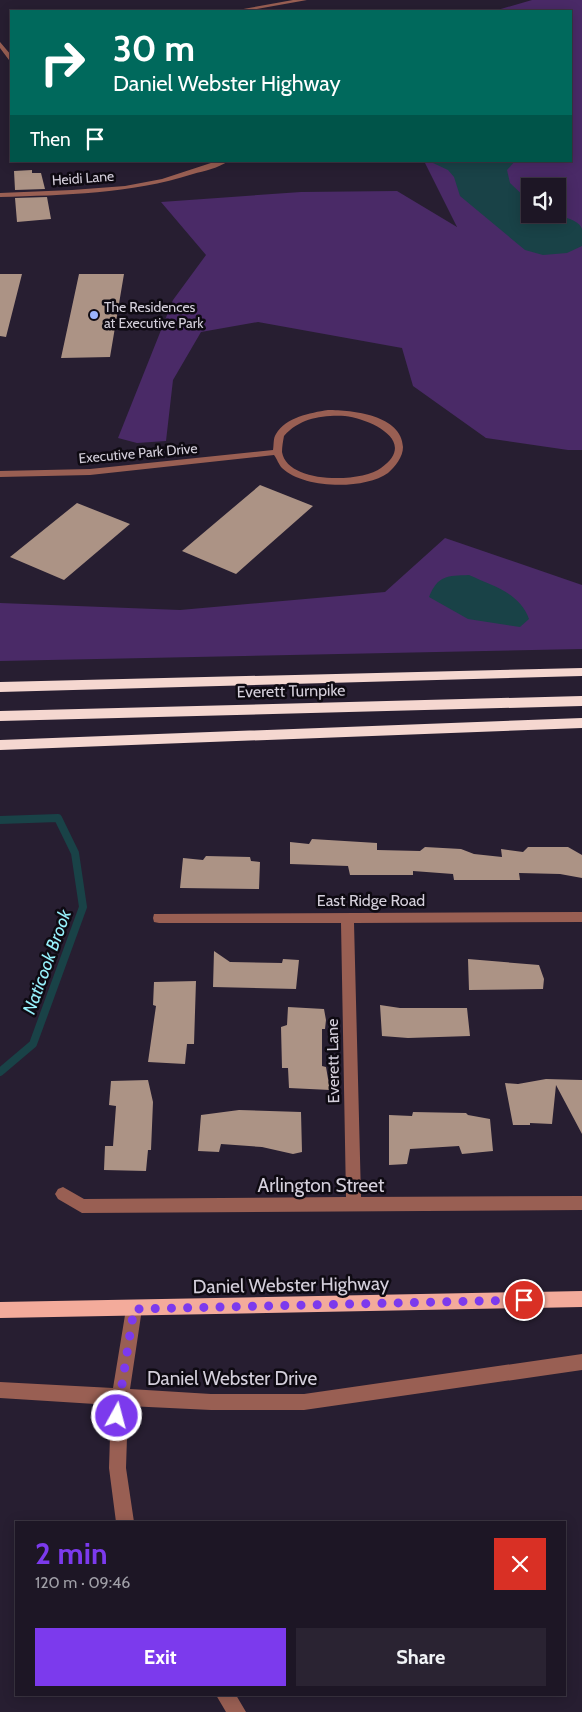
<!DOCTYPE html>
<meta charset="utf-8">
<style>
:root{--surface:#1d1625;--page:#2a2332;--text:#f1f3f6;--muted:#a09fa7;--line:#3b3542;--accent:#7c3aed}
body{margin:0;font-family:Cabin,sans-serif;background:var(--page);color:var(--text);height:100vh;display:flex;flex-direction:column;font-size:19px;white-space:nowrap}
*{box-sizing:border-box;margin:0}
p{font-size:16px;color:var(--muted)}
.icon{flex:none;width:28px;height:28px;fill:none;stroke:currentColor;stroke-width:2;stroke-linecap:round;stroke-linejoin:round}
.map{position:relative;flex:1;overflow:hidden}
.panel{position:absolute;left:15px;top:1521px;width:551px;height:175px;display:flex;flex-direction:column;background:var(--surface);border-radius:0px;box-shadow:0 2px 12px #0003,0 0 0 1px var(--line)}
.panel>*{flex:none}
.guide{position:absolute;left:10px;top:10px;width:562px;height:152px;border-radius:0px;box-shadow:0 2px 12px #0003,0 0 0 1px var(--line);background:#00695c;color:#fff;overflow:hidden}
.fabs{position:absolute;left:521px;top:178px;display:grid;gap:10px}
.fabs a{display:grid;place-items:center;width:45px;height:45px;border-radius:0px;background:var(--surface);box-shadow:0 2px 12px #0003,0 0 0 1px var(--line);font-size:25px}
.pin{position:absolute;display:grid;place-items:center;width:42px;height:42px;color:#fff;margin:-21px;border:2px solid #fff;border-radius:50%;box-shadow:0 1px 5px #0007}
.me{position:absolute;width:55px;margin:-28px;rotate:7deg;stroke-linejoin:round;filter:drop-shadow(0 0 4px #0008)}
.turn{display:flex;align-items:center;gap:18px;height:105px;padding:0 20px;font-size:22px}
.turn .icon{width:65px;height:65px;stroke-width:2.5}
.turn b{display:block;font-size:35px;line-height:42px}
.then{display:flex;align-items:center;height:48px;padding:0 20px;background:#0003;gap:10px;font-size:19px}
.round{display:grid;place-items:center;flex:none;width:52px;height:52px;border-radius:0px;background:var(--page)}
.headline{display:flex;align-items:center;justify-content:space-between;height:85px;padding:0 20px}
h1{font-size:30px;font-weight:800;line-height:38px;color:var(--accent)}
.cta{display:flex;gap:10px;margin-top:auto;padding:10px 20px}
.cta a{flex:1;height:58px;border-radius:0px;background:var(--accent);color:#fff;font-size:20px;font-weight:800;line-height:58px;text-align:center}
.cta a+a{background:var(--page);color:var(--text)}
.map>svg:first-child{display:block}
</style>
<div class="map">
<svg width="582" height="1712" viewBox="0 0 582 1712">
<rect width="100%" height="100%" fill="#271e31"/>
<!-- green -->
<path fill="#4a2a67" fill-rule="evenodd" d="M532 0H582V450H568L486 438 413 386 402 348 258 322 201 332 173 380 166 441 137 443 118 438 173 300 206 255 161 202 301 192 397 191 457 227 424 161H571V11H494ZM530 186H558V214H530Z
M445 538 582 585V649L0 661V603L180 610 385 592Z"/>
<!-- water -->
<path fill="#194247" d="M515 161 507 170 510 183 530 202V214C542 214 578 215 582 229 582 234 582 241 582 246L567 253 543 255 525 250 460 196 454 177 448 170 431 162Z
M469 575C493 586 520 593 529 619L520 627 468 619 429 597C438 575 447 576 469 575Z"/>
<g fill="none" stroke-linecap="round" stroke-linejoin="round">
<!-- stream -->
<path stroke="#194247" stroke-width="8" d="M0 820 58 818 75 853 83 907 33 1044 0 1072"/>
</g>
<!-- building -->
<path fill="#ac9385" d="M32 170V173H41L45 189 15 190 14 171Z
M47 197 51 219 17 222 15 198Z
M0 274H22L6 337 0 336Z
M79 274H124L110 357 61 358Z
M260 485 313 506 236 574 182 551Z
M77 503 130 524 64 580 10 557Z
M312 839 377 843V850L420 851 425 847 461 849 474 854 502 857 501 849 523 852 528 847H568L582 855V878L560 874 519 873 520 880H454L453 874 413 871V875H350L348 866 290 864V842L309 844Z
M206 856 250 857 251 861 260 862 259 889 180 888 183 858 203 860Z
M214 951 230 962 282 963 283 959 299 960 296 989 213 987Z
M468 959 539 965 544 979 543 989 469 990Z
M196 981 194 1044H187L185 1064 148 1062 156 1006 153 1005 154 982Z
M380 1005 400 1008H467L470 1036 408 1038 382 1036Z
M288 1007 324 1009 326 1020 325 1029H322V1066L326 1067 330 1090 289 1088 288 1068H282L281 1027 287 1025Z
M546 1079 582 1080V1134L556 1085 552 1124 530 1123V1125H513L505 1083 518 1084Z
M148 1080 153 1102 151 1150H148L146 1171 104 1170 105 1146H113L116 1106 109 1105 111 1081Z
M239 1110 301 1112 302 1152 293 1154 262 1147 221 1144 219 1152 198 1151 201 1115Z
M413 1112 466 1113 468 1115 490 1119 493 1151 462 1154 459 1146 410 1149 407 1164 389 1165V1115L412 1116Z"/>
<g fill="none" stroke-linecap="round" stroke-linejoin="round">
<!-- minor -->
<path fill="#995f53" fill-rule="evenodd" d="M293 0H307L245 11H232Z
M0 42 11 55V61L9 60 0 48Z
M217 161H228C219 168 204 171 193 174 130 194 65 195 0 197V193L72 190 125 186 162 179Z
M328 410C352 410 402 415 403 447 403 457 395 467 388 473 364 490 304 489 282 468 279 465 277 459 274 455L90 475 0 477V471L90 469 273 450C274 445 273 438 276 434 286 417 310 413 328 410ZM345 416C370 419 419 441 381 468 361 483 287 484 282 452 282 447 283 441 284 436 300 418 322 415 345 416Z
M582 912V922L354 923 361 1197 582 1196V1210L82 1213 58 1199 55 1194 58 1189 63 1187 84 1199 346 1197 341 923H159L154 922 153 918 154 914Z
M134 1301 140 1304 142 1309 130 1389 211 1394H304L582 1354V1370L304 1410H211L128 1406 126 1468 134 1522H116L109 1468 111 1405 0 1398V1382L113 1388 126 1309 128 1304Z
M216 1695H236L246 1712H226Z"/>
<!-- major -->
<path fill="#f3ab9b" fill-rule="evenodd" d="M582 1291V1307L0 1318V1302Z"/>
<!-- highway -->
<path fill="#f5d7d0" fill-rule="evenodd" d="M582 668V676L0 692V682Z
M582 696V706L0 721V711Z
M582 718V728L0 750V740Z"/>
</g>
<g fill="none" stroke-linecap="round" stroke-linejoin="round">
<!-- route -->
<path stroke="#7c3aed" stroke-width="9" stroke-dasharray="0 16.2" d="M117 1416 134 1309 524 1300"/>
</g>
<!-- markers -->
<circle fill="#9cb4fd" stroke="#0e0a12" stroke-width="2" cx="94" cy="315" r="5"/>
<g text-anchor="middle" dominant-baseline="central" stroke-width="5" stroke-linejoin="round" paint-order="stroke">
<!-- far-street labels -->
<g font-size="14" fill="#d4cfdb" stroke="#0e0a12">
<text transform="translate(83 178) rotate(-4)">Heidi Lane</text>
<text transform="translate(138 453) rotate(-5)">Executive Park Drive</text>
</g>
<!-- far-poi labels -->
<g font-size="14" fill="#d4cfdb" stroke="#0e0a12" text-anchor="start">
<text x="104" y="307">The Residences<tspan x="104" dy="16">at Executive Park</tspan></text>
</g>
<!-- street labels -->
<g font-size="16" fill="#d4cfdb" stroke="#0e0a12">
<text transform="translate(291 691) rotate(-1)">Everett Turnpike</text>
<text x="371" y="900">East Ridge Road</text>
<text transform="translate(333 1061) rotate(-91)">Everett Lane</text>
</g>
<!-- water labels -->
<g font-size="18" font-style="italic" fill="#97f1fc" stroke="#0e0a12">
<text transform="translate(47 962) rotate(-70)">Naticook Brook</text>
</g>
<!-- near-street labels -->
<g font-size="19" fill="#d4cfdb" stroke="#0e0a12">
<text x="321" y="1185">Arlington Street</text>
<text transform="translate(291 1285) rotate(-1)">Daniel Webster Highway</text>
<text x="232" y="1378">Daniel Webster Drive</text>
</g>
</g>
</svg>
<div class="fabs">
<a><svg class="icon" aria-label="sound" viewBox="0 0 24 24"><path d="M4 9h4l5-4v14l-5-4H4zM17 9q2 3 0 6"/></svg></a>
</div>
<div class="pin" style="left:524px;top:1300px;background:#d93025"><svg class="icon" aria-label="arrive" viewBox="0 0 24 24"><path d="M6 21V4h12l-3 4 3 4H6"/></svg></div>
<svg class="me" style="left:117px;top:1416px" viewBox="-20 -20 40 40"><circle r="17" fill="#7c3aed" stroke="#fff" stroke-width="3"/><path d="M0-11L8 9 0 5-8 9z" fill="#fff"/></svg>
<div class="guide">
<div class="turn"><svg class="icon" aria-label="right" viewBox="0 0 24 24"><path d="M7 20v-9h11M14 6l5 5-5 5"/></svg><div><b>30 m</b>Daniel Webster Highway</div></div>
<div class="then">Then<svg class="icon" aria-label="arrive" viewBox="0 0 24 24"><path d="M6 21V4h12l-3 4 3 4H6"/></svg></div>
</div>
<section class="panel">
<div class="headline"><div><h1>2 min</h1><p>120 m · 09:46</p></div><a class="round" style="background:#d93025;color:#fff"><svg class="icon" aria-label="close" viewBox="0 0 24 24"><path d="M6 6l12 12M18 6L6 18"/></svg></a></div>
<div class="cta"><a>Exit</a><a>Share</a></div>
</section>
</div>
